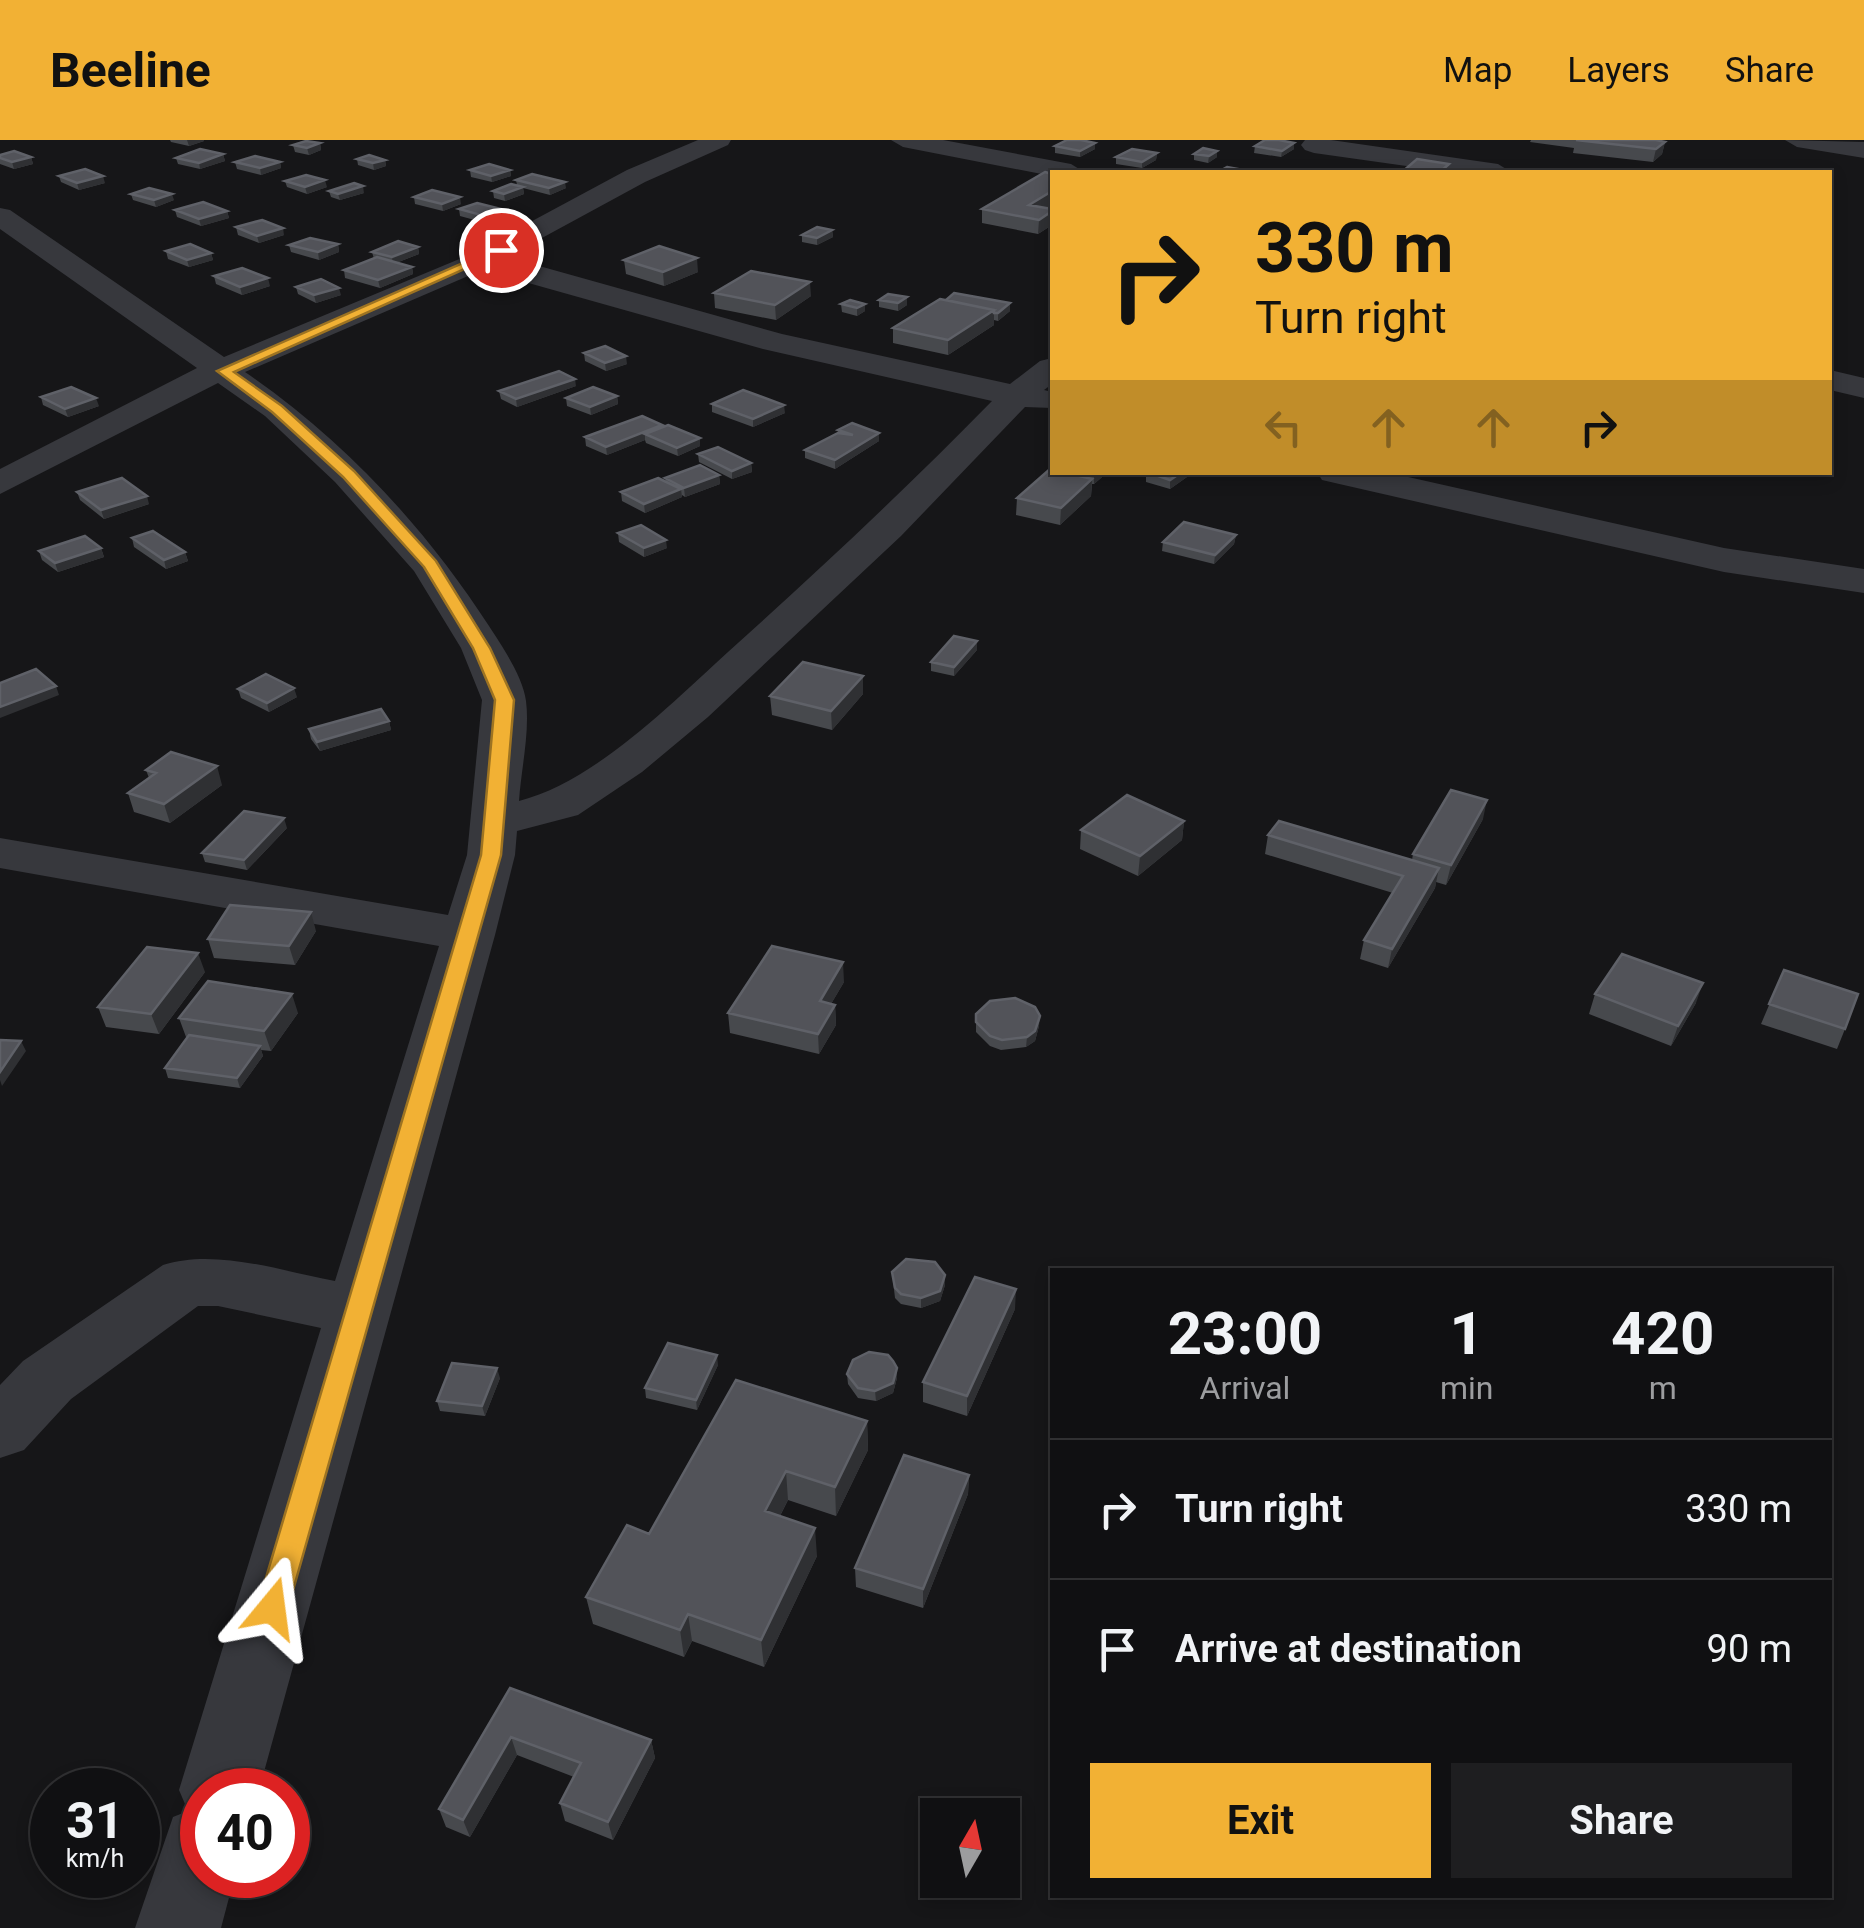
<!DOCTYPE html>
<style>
:root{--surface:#101012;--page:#1e1e20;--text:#f1f3f6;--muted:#9c9d9f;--line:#303032;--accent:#f2b134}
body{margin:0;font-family:Roboto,sans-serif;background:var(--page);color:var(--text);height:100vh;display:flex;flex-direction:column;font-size:38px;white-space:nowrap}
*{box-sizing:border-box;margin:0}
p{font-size:32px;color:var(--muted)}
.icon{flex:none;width:55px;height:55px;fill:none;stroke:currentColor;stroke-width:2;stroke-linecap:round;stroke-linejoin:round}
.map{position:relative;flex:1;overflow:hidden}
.side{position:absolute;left:1050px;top:1128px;width:782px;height:630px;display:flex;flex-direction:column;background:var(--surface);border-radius:0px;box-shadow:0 5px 15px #0003,0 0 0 2px var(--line)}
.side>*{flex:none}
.hud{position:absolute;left:1050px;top:30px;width:782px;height:305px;border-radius:0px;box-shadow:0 5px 15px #0003,0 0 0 2px var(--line);background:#f2b134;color:#111;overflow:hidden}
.needle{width:65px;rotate:9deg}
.fabs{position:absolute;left:920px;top:1658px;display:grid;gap:20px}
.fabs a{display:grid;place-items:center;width:100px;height:100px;border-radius:0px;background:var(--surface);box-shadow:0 5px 15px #0003,0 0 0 2px var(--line);font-size:50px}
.speed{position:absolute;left:30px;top:1628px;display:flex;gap:20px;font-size:50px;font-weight:700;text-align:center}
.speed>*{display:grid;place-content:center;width:130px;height:130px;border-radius:50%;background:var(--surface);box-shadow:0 5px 15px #0003,0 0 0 2px var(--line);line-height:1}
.speed small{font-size:25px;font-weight:400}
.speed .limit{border:15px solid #d22;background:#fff;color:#111}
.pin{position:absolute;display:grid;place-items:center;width:85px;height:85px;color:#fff;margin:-42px;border:5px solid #fff;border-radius:50%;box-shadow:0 2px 10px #0007}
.me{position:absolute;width:110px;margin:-55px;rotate:16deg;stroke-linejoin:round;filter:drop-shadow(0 0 8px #0008)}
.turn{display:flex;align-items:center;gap:35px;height:210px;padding:0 40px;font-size:45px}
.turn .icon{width:130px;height:130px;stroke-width:2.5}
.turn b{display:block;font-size:70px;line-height:85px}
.lanes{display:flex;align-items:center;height:95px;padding:0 40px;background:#0003;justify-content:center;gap:50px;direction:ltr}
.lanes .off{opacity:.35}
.eta{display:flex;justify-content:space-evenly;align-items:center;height:170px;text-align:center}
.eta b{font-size:60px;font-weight:700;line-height:70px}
.cta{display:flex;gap:20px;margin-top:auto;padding:20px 40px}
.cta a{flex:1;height:115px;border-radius:0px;background:var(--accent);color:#111;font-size:40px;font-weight:700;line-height:115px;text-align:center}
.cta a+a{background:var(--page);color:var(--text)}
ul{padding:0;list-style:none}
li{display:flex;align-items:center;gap:30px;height:140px;padding:0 40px;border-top:2px solid var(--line)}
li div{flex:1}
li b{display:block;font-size:38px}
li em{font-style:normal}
header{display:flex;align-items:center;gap:60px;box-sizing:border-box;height:140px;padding:0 50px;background:var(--accent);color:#111}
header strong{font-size:48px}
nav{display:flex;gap:55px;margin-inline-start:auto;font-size:35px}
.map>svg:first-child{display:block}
</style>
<header>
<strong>Beeline</strong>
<nav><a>Map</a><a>Layers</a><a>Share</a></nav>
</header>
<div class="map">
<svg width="1864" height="1788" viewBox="0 0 1864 1788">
<rect width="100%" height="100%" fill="#161618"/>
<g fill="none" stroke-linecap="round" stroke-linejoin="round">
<!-- minor -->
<path fill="#37383d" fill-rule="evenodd" d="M698 0H731L728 5 645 42 507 117 782 194 1010 244 1040 221 1052 218V244L1044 250 1052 252V268L1025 267 901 396 708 577 642 632 578 675 517 691 515 715 495 795 259 1650H202V1735H235L221 1788H135L173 1677 188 1671 179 1650 321 1188 218 1166H198L71 1259 24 1310 0 1318V1245L23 1221 163 1125C216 1108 280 1131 335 1141L439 806 0 728V698L448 775 467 715 482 560 461 508 414 431 335 342 265 276 218 243 0 354V329L197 228 0 89V68L10 70 224 217 469 115 627 30ZM482 130 763 209 992 261C907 348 818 431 728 512 671 564 594 642 519 661 521 630 530 592 526 561 523 537 502 506 489 486 424 386 343 299 245 232Z
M891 0H943L1071 24 1084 32H1052V36L903 7Z
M1305 0H1331L1498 24 1511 32H1449L1314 13 1305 10 1301 5Z
M1785 0 1864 2V18L1797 7Z
M1830 230 1864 238V258L1830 250Z
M1317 332H1386L1724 408 1864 429V453L1724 432 1335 343 1322 340Z"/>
</g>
<!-- wall -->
<path fill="#47494d" d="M170 0H204V1L189 6 171 2Z
M1531 0H1656L1665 2 1662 14 1653 22 1573 13 1574 8 1530 2Z
M320 3 321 10 309 15 295 12 293 5Z
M1095 3V9L1080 17 1055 13V6Z
M1294 3V9L1281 17 1254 13 1255 6Z
M1157 13 1156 20 1142 28 1116 24V17Z
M223 14 225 21 200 29 178 24 176 18Z
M1194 14 1217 17 1208 23 1194 20Z
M0 15 31 17 33 24 14 29 0 24Z
M357 19 385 20 386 26 374 30 358 25Z
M235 22H280L281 28 261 35 237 29Z
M470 30H510L511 36 492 42 471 37Z
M59 36 105 43 79 50 61 42Z
M516 40 566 48 550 55 523 48 524 54 505 61 494 58 493 51 517 45Z
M285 41 327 47 307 54 287 47Z
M329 51 364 53 340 60 331 57Z
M131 54 174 60 156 67 133 60Z
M414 57 461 64 443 71 415 64Z
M1052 64 1046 68 1052 69V85L1038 94 982 83V69Z
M459 69 505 70 506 77 489 84 460 76Z
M175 70 227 71 229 78 201 86 177 77Z
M236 87 284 95 259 103 238 95Z
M832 90 833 97 817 105 802 102V95Z
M338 104 339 112 319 120 291 112 289 105Z
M418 107 419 114 396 123 412 127 413 134 380 148 345 138 344 130 374 119 372 112Z
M166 111 211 113 213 120 189 127 168 119Z
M624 120 698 132 664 146 626 134Z
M214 136 270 146 242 155 216 144Z
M296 147 341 155 316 163 298 154Z
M714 153 811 156 776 180 715 168Z
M907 157V165L898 171 879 167V160Z
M946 160 1010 163V171L998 181 994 180V185L948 215 893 203V188Z
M841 164 865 171 857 176 842 172Z
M584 213 627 224 606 231 585 221Z
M576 246 517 267 501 259 499 251Z
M617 256 618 264 591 275 567 266 566 258Z
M41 257 99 266 68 277 43 265Z
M712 264 785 273 753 287 712 272Z
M662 287 700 306 678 316 646 303 645 300 607 315 586 306 585 297Z
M838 290 879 301 835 329 805 318V310L838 293Z
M698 314 751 323 752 332 732 339 699 322Z
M1052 332H1108L1094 344H1092L1091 356 1060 385 1016 375 1017 358Z
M1146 333 1187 337 1170 349 1146 342Z
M719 335 720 344 685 357 682 355V357L645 373 622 361 621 352 666 341 665 338Z
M77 352 149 364 104 379 80 360Z
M618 393 667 408 644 417 619 402Z
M1236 395 1234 404 1214 424 1162 411 1163 402Z
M132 398 185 412 188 421 166 429 134 407Z
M101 408 104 417 58 432 42 420 39 411Z
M977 510 954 536 931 531V522Z
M863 536V554L832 590 772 575 770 556Z
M238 549 297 557 269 572 241 558Z
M389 581 391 590 320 611 311 599 309 589Z
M146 630 222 645 170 683 134 672 128 653 149 638Z
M1483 679 1446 745 1436 742 1435 748 1388 828 1360 819 1364 800 1393 753 1265 714 1268 695 1412 720 1413 714Z
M1184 681 1182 700 1138 736 1080 709 1081 690Z
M287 688 247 730 205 722 202 713Z
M316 791 295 825 214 818 208 799Z
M1784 830 1845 889 1837 909 1761 884Z
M205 832 159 894 106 887 98 867Z
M844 842 831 864 835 865 836 885 819 914 730 893 728 873Z
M1595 854 1696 863 1671 906 1589 874Z
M298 873 271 911 261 910 263 916 240 948 168 938 165 928 188 898 186 897 179 878Z
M976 874 1039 886 1035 901 1026 907 1001 910 990 906 976 892Z
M892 1132 945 1145 940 1161 921 1168 901 1164 895 1158Z
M1015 1169 967 1276 923 1262V1242Z
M718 1225 697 1270 646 1258 645 1248Z
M897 1228V1238L893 1253 876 1261 858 1258 848 1244 847 1234Z
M500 1238 485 1276 440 1271 437 1261Z
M867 1281 868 1310 836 1376 788 1360 780 1376 817 1416 764 1527 692 1501 684 1517 593 1484 586 1457 649 1394Z
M969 1335 968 1354 923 1468 856 1447 855 1428Z
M510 1548 651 1600 655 1618 613 1700 565 1681 560 1663 574 1637 517 1615 470 1697 446 1687 439 1669Z"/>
<!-- shaded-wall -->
<path fill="#2f3033" d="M187 0H204V1L189 6Z
M1665 2 1662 14 1653 22 1656 9Z
M320 3 321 10 309 15 307 8Z
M1095 3V9L1080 17V11Z
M1294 3V9L1281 17 1282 11Z
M1217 11V17L1208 23 1209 16Z
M1157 13 1156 20 1142 28V22Z
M223 14 225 21 200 29 199 23Z
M31 17 33 24 14 29 12 22Z
M385 20 386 26 374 30 373 23Z
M280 22 281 28 261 35 260 28Z
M510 30 511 36 492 42 491 36Z
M103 36 105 43 79 50 77 43Z
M325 40 327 47 307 54 305 47Z
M565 42 566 48 550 55 549 48Z
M363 46 364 53 340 60 338 54Z
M523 47 524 54 505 61 504 54Z
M1052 51V64L1029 78V65Z
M172 54 174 60 156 67 154 60Z
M460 57 461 64 443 71 442 64Z
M505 70 506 77 489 84 488 77Z
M227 71 229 78 201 86 199 79Z
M1052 71V85L1038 94 1039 80Z
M283 88 284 95 259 103 257 96Z
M832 90 833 97 817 105V98Z
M338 104 339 112 319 120 318 112Z
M418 107 419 114 393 124 392 117Z
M211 113 213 120 189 127 187 120Z
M697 118 698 132 664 146 663 132Z
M412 127 413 134 380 148 378 140Z
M268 138 270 146 242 155 240 147Z
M810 142 811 156 776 180 775 165Z
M339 148 341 155 316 163 314 155Z
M907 157V165L898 171V163Z
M1010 163V171L998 181V173Z
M865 164V171L857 176V168Z
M994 170V185L948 215V200Z
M626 216 627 224 606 231 605 223Z
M575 239 576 246 517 267 516 259Z
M617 256 618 264 591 275 590 267Z
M96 258 99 266 68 277 65 269Z
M784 265 785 273 753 287V279Z
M662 285 663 293 645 294V300L607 315 606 307Z
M879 293V301L835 329V320Z
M700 298V306L678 316 677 308Z
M751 323 752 332 732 339V331Z
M1098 332H1108L1094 344V336Z
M1182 332H1188L1187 337 1170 349V340Z
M719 335 720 344 685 357 684 348Z
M1092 339 1091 356 1060 385 1061 368Z
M681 349 682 357 645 373 644 364Z
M147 356 149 364 104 379 101 370Z
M1236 395 1234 404 1214 424 1215 415Z
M666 400 667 408 644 417V408Z
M101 408 104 417 58 432 55 423Z
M185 412 188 421 166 429 164 420Z
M977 501V510L954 536V527Z
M863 536V554L832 590 831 571Z
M56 546 59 555 0 578V567Z
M294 548 297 557 269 572 267 563Z
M389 581 391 590 320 611 317 602Z
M217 626 222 645 170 683 164 664Z
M1487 660 1483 679 1446 745 1451 725Z
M284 678 287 688 247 730 244 720Z
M1184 681 1182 700 1138 736 1140 716Z
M1439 728 1435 748 1388 828 1392 809Z
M311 772 316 791 295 825 289 806Z
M198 813 205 832 159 894 151 874Z
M843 822 844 842 821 881 820 861Z
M1703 843 1696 863 1671 906 1678 886Z
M292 854 298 873 271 911 264 891Z
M835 865 836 885 819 914 818 894Z
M1040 876 1039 886 1035 901 1026 907 1027 897Z
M21 901 26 911 2 946 0 940V932Z
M260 906 263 916 240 948 237 938Z
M945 1135V1145L940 1161 921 1168V1158Z
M1016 1149 1015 1169 967 1276V1256Z
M717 1215 718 1225 697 1270 696 1260Z
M497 1228 500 1238 485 1276 482 1266Z
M897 1228V1238L893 1253 876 1261 875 1251Z
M867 1281 868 1310 836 1376 835 1347Z
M786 1331 788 1360 768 1399 765 1371Z
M969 1335 968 1354 923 1468V1449Z
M815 1388 817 1416 764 1527 761 1500Z
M688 1474 692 1501 684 1517 680 1490Z
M511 1597 517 1615 470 1697 463 1680Z
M651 1600 655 1618 613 1700 608 1682Z"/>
<!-- building -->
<path fill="#525359" stroke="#5f6168" stroke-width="2.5" d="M1067 0H1081L1095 3 1080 11 1055 6Z
M1265 0H1279L1294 3 1282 11 1255 6Z
M1576 0H1656L1665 2 1656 9Z
M306 1 320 3 307 8 293 5Z
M1203 8 1217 11 1209 16 1194 14Z
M200 9 223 14 199 23 176 18Z
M1132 9 1157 13 1142 22 1116 17Z
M14 11 31 17 12 22 0 18V15Z
M369 15 385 20 373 23 357 19Z
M255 16 280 22 260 28 235 22Z
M1417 19 1449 24 1440 32H1443H1402Z
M489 24 510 30 491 36 470 30Z
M1227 27 1254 32H1218Z
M85 29 103 36 77 43 59 36Z
M1045 32 1052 34V51L1029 65 1052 69V71L1039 80 982 69Z
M532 34 565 42 549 48 516 40Z
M306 35 325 40 305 47 285 41Z
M354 43 363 46 338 54 329 51Z
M511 44 523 47 504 54 493 51Z
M149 48 172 54 154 60 131 54Z
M432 50 460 57 442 64 414 57Z
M203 62 227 71 199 79 175 70Z
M477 63 505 70 488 77 459 69Z
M262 80 283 88 257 96 236 87Z
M817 87 832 90 817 98 802 95Z
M310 98 338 104 318 112 289 105Z
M398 101 418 107 392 117 372 112Z
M190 104 211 113 187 120 166 111Z
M659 106 697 118 663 132 624 120Z
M377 117 412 127 378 140 344 130Z
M242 128 268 138 240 147 214 136Z
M751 131 810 142 775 165 714 153Z
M321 139 339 148 314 155 296 147Z
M954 153 1010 163 998 173H994V170L946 160Z
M888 154 907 157 898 163 879 160Z
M940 159 994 170 948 200 893 188Z
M850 160 865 164 857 168 841 164Z
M605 206 626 216 605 223 584 213Z
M559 231 575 239 516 259 499 251Z
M71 247 96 258 65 269 41 257Z
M593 247 617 256 590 267 566 258Z
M743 250 784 265 753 279 712 264Z
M642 276 662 285 606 307 585 297Z
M852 283 879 293 835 320 805 310 838 293 853 295 838 290Z
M668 285 700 298 677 308 645 294Z
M718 307 751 323 732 331 698 314Z
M700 325 719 335 684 348 665 338Z
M1050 329 1052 330V332H1063L1092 339 1061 368 1017 358Z
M1147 332H1182L1170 340Z
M122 338 147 356 101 370 77 352Z
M658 338 681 349 644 364 621 352Z
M1184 382 1236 395 1215 415 1163 402Z
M641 385 666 400 644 408 618 393Z
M153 391 185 412 164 420 132 398Z
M85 396 101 408 55 423 39 411Z
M954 496 977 501 954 527 931 522Z
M803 522 863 536 831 571 770 556Z
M36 529 56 546 0 567V543Z
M266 534 294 548 267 563 238 549Z
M381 569 389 581 317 602 309 589Z
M171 612 217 626 164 664 128 653 156 633 146 630Z
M1451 650 1487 660 1451 725 1413 714Z
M1127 655 1184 681 1140 716 1081 690Z
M244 671 284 678 244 720 202 713Z
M1279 681 1439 728 1392 809 1364 800 1403 736 1268 695Z
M230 765 311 772 289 806 208 799Z
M772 806 843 822 820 861 835 865 818 894 728 873Z
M147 807 198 813 151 874 98 867Z
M1622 814 1703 843 1678 886 1595 854Z
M1784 830 1858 854 1845 889 1769 864Z
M208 841 292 854 264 891 179 878Z
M1015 858 1035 867 1040 876 1035 891 1027 897 1002 900 990 896 976 882V874L990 861Z
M189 895 260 906 237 938 165 928Z
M0 900 21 901 0 932Z
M906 1119 935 1122 945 1135 940 1151 921 1158 901 1154 895 1148 892 1132Z
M975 1137 1016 1149 967 1256 923 1242Z
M668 1203 717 1215 696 1260 645 1248Z
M869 1212 888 1215 893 1221 897 1228 893 1243 875 1251 858 1248 847 1234 853 1220Z
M452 1223 497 1228 482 1266 437 1261Z
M736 1240 867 1281 835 1347 786 1331 765 1371 815 1388 761 1500 688 1474 680 1490 586 1457 627 1385 649 1394Z
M904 1315 969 1335 923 1449 855 1428Z
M510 1548 651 1600 608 1682 560 1663 581 1623 511 1597 463 1680 439 1669Z"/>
<!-- route -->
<path fill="#f2b134" stroke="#9d7322" stroke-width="2.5" d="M497 108 507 110 234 232 282 266 354 331 436 421 490 508 514 560 501 715 288 1468 283 1478 272 1482 262 1478 257 1468 481 715 495 560 473 508 424 427 343 337 272 272 217 231Z"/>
</svg>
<div class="fabs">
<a><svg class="needle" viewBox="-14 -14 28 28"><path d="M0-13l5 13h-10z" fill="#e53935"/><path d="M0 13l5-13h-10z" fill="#9c9d9f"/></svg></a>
</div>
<div class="speed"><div>31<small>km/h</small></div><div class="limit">40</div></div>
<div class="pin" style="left:501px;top:110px;background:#d93025"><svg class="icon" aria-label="arrive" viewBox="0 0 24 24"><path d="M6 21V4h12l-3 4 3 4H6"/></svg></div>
<svg class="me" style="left:272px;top:1468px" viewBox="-20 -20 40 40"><path d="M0-17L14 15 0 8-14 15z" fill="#f2b134" stroke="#fff" stroke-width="4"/></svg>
<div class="hud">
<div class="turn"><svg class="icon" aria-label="right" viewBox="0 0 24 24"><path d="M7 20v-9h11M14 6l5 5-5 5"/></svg><div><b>330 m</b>Turn right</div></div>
<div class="lanes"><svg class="icon off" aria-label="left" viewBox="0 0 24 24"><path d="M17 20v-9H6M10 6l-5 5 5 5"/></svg><svg class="icon off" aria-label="ahead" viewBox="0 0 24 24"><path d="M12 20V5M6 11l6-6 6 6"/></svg><svg class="icon off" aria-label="ahead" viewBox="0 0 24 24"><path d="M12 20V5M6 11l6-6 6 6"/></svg><svg class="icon" aria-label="right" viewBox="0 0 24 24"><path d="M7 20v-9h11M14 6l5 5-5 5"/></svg></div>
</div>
<section class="side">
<div class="eta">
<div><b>23:00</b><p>Arrival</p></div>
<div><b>1</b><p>min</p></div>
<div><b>420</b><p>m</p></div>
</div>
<ul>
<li><svg class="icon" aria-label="right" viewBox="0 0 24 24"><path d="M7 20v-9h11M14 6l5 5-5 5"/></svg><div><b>Turn right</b></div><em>330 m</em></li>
<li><svg class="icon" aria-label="arrive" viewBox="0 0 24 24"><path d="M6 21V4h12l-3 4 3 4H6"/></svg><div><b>Arrive at destination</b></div><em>90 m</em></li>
</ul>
<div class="cta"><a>Exit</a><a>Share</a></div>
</section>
</div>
